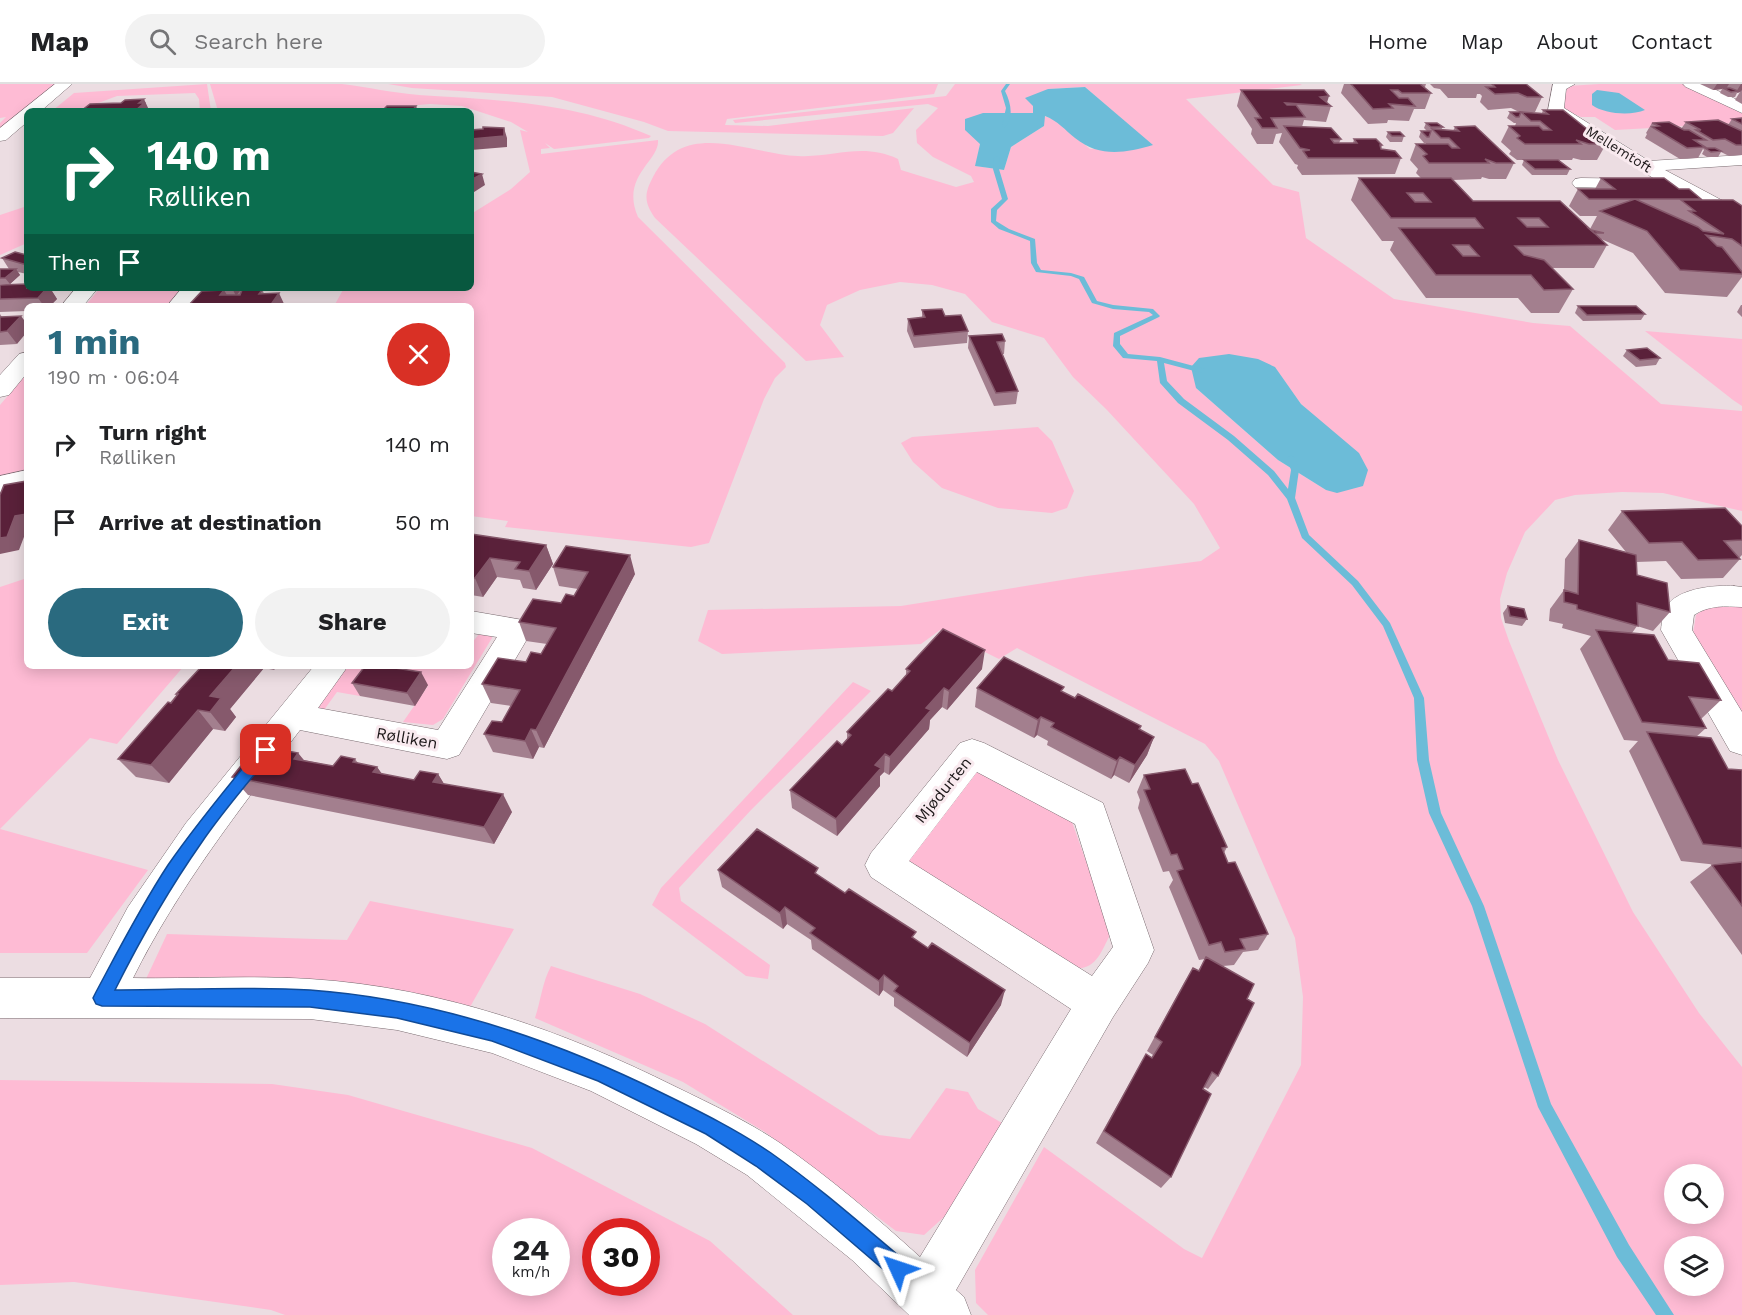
<!DOCTYPE html>
<meta charset="utf-8">
<style>
:root{--surface:#fff;--page:#f2f2f2;--text:#202124;--muted:#757577;--line:#e0e0e0;--accent:#2a6a7f}
body{margin:0;font-family:"Work Sans",sans-serif;background:var(--page);color:var(--text);height:100vh;display:flex;flex-direction:column;font-size:22px;white-space:nowrap}
*{box-sizing:border-box;margin:0}
p{font-size:20px;color:var(--muted)}
.icon{flex:none;width:33px;height:33px;fill:none;stroke:currentColor;stroke-width:2;stroke-linecap:round;stroke-linejoin:round}
.map{position:relative;flex:1;overflow:hidden}
.sheet{position:absolute;left:24px;top:219px;width:450px;height:366px;display:flex;flex-direction:column;background:var(--surface);border-radius:9px;box-shadow:0 3px 15px #0003}
.sheet>*{flex:none}
.guide{position:absolute;left:24px;top:24px;width:450px;height:183px;border-radius:9px;box-shadow:0 3px 15px #0003;background:#0b6e4f;color:#fff;overflow:hidden}
.fabs{position:absolute;left:1664px;top:1080px;display:grid;gap:12px}
.fabs a{display:grid;place-items:center;width:60px;height:60px;border-radius:50%;background:var(--surface);box-shadow:0 3px 15px #0003;font-size:30px}
.speed{position:absolute;left:492px;top:1134px;display:flex;gap:12px;font-size:30px;font-weight:700;text-align:center}
.speed>*{display:grid;place-content:center;width:78px;height:78px;border-radius:50%;background:var(--surface);box-shadow:0 3px 15px #0003;line-height:1}
.speed small{font-size:15px;font-weight:400}
.speed .limit{border:9px solid #d22;background:#fff;color:#111}
.pin{position:absolute;display:grid;place-items:center;width:51px;height:51px;color:#fff;margin:-26px;border-radius:12px;box-shadow:0 3px 9px #0006}
.me{position:absolute;width:66px;margin:-33px;rotate:312deg;stroke-linejoin:round;filter:drop-shadow(0 0 4px #0008)}
.turn{display:flex;align-items:center;gap:21px;height:126px;padding:0 24px;font-size:27px}
.turn .icon{width:78px;height:78px;stroke-width:2.5}
.turn b{display:block;font-size:42px;line-height:51px}
.then{display:flex;align-items:center;height:57px;padding:0 24px;background:#0003;gap:12px;font-size:22px}
.round{display:grid;place-items:center;flex:none;width:63px;height:63px;border-radius:32px;background:var(--page)}
.summary{display:flex;align-items:center;justify-content:space-between;height:102px;padding:0 24px}
h1{font-size:36px;font-weight:700;line-height:45px;color:var(--accent)}
.cta{display:flex;gap:12px;margin-top:auto;padding:12px 24px}
.cta a{flex:1;height:69px;border-radius:36px;background:var(--accent);color:#fff;font-size:24px;font-weight:700;line-height:69px;text-align:center}
.cta a+a{background:var(--page);color:var(--text)}
ul{padding:0;list-style:none}
li{display:flex;align-items:center;gap:18px;height:78px;padding:0 24px}
li div{flex:1}
li b{display:block;font-size:22px}
li em{font-style:normal}
header{display:flex;align-items:center;gap:36px;box-sizing:border-box;height:84px;padding:0 30px;background:var(--surface);border-bottom:2px solid var(--line)}
header strong{font-size:28px}
nav{display:flex;gap:33px;margin-inline-start:auto;font-size:21px}
.search{width:420px;height:54px;background:var(--page);display:flex;align-items:center;gap:15px;box-sizing:border-box;padding:0 21px;border-radius:33px;color:var(--muted);font-size:22px}
.map>svg:first-child{display:block}
</style>
<header>
<strong>Map</strong>
<div class="search"><svg class="icon" aria-label="search" viewBox="0 0 24 24"><circle cx="10" cy="10" r="6"/><path d="M15 15l6 6"/></svg>Search here</div>
<nav><a>Home</a><a>Map</a><a>About</a><a>Contact</a></nav>
</header>
<div class="map">
<svg width="1742" height="1231" viewBox="0 0 1742 1231">
<rect width="100%" height="100%" fill="#ecdde2"/>
<!-- green -->
<path fill="#febbd4" fill-rule="evenodd" d="M0 0H56L0 45V39L6 33 0 34Z
M207 0 211 27H200L199 15 195 9 117 12 77 27H52L74 9Z
M210 0C252 0 302 0 342 0 368 3 393 9 419 11 500 16 574 18 651 52L649 54 554 65 545 59 550 64 541 65V70L658 56C660 77 620 92 638 133L785 279 786 283 775 294 764 315 709 459 691 463 505 443 508 437 471 432V222H334L344 204H471V130L511 105 530 88 520 46 528 48 511 38 462 22 430 20 349 27H218Z
M388 0H938L934 10 727 35 725 41 768 42 914 24 893 49 883 52 668 47 644 38 552 13 412 4Z
M955 0H1300L1302 1 1186 15 1273 101 1299 108 1306 154 1394 215 1533 239 1570 242 1661 320 1742 327V427L1663 409 1622 408 1575 411 1555 416 1525 448 1507 489 1500 515 1501 534 1509 557 1558 676 1633 828 1699 929 1742 983V1231H988L976 1219 975 1186 1044 1063 1184 1165 1202 1174 1301 981 1303 913 1295 854 1219 677 1205 660 1017 564 999 575 940 546 921 560 722 570 698 557 708 526 901 522 1087 492 1201 477 1220 464 1194 420 1107 326 1073 293 1044 254 992 238 965 210 932 201 900 198 860 206 827 221 820 241 844 273 806 277 655 134C644 118 644 110 653 93 684 33 748 70 798 72 834 74 862 58 898 75L901 86 956 103 974 98 971 92 933 73 917 59 916 46 938 24 928 20 735 39 733 36 946 12ZM1085 3 1152 61 1090 65 1056 36 1044 32V42L1011 63 1004 86 976 82 980 60 1004 29H1033V22L1048 5ZM1275 284 1301 320 1323 341 1326 406 1278 376 1196 304ZM1674 1090H1713V1130H1674ZM1674 1162H1713V1202H1674Z
M1599 0H1683L1742 29V39L1615 46 1595 33H1581L1561 24 1568 2Z
M27 122V159L0 171V131Z
M100 204H181L168 222H85Z
M1645 247 1742 255V322L1733 316Z
M27 289V388L0 395V321Z
M1038 343 1052 357 1074 407 1067 424 1052 429 998 424 942 404 913 378 901 359 912 353Z
M27 494V582H184L117 660 90 654 0 745 148 786 87 869H0V503Z
M1742 520V631L1693 550 1696 531 1710 521Z
M484 544 491 546 492 554 443 635 433 641 403 638 428 602 375 592 360 612 337 608 324 626 319 625 315 616 341 582H471V560Z
M853 598 871 607 751 726 679 804 681 817 770 881 768 895 746 892 652 821 661 804Z
M973 688H985L1072 738 1107 836 1110 851C1102 866 1096 886 1076 884L909 778 908 768Z
M370 817 514 845 470 923 146 895 167 850 347 856Z
M551 882 640 910 705 940 879 1051 910 1055 946 1004 968 1008 978 1025 1002 1039 954 1124 924 1151 896 1147 765 1048 683 998 535 934C541 916 542 899 551 882Z
M0 996 272 1000 348 1011 532 1064 710 1157 793 1231H285L271 1226 74 1198 0 1201ZM506 1148H556V1198H506ZM596 1148H646V1198H596Z"/>
<!-- water -->
<path fill="#6cbcd8" d="M1085 3 1153 61C1125 69 1100 74 1075 54 1065 46 1058 37 1045 32L1044 42 1011 63 1004 86 975 82 980 60 965 46V35L983 29H1033V22L1025 14 1048 5Z
M1597 6 1619 9 1645 26C1631 32 1604 30 1592 21V10Z
M1229 270 1258 275 1275 283 1301 320 1359 369 1368 386 1363 402 1337 409 1326 406 1278 376 1196 304 1191 283 1199 274Z"/>
<g fill="none" stroke-linecap="round" stroke-linejoin="round">
<!-- stream -->
<path fill="#6cbcd8" fill-rule="evenodd" d="M1006 0H1010L1005 7C1011 19 1014 33 1005 44L1002 42 1006 24 1001 7Z
M997 72 1000 74 999 85 1008 115 997 126 996 137 1009 145 1035 155 1037 179 1041 186 1071 189 1084 193 1097 217 1113 221 1153 225 1160 232 1159 233 1120 252V260L1128 270 1160 273 1205 285 1206 287 1202 289 1164 279 1167 297 1184 315 1234 352 1274 387 1288 405 1291 386 1287 374 1291 371 1295 374 1299 386 1295 414 1309 451 1358 497 1390 539 1424 614 1429 676 1441 729 1484 822 1551 1020 1629 1161 1674 1231H1656L1617 1173 1538 1023 1472 822 1429 729 1417 676 1414 614 1383 542 1352 501 1302 454 1287 415 1268 391 1228 356 1178 319 1160 299 1157 277 1123 274 1113 262 1114 249 1153 231 1149 228 1113 225 1092 219 1079 195 1071 192 1036 188 1031 179 1030 157 999 145 991 138V125L1002 115 993 85 994 74Z"/>
<defs>
<path id="minor" d="M55 0H72L41 27H27V38L6 56 0 57V44Z
M1553 0H1575L1566 5 1564 24 1649 77 1742 71V81L1665 86 1742 127V140L1669 104 1550 29 1548 26Z
M1683 0H1703L1742 18V29L1686 3Z
M1581 94 1642 95 1648 96 1651 100 1648 104 1642 105 1575 103 1572 99 1575 95Z
M76 204H98L83 222H61Z
M182 204H204L189 222H167Z
M27 268V289L9 311 0 313V291L19 270Z
M27 386V402L0 408V392Z
M1734 502 1742 503V523C1725 522 1709 521 1694 531L1692 546 1742 628V671L1730 667 1661 546C1662 537 1663 525 1669 519 1683 504 1714 501 1734 502Z
M471 527 529 537 533 545 459 671 447 675 300 646C239 726 178 804 133 894 192 895 252 891 310 895 439 903 562 946 676 1003 711 1020 747 1037 780 1059 829 1093 876 1133 920 1173L1071 925 871 793 865 781 871 769 960 659 972 655 984 659 1103 719 1154 866 1148 879 1113 933 956 1206 964 1213 971 1231H909L852 1176 747 1091 696 1060 591 1007 492 969 397 946 310 935 0 934V894H90L128 823 186 739 314 582H348L318 624 438 646 497 553 471 549ZM977 688 1075 740 1113 863 1092 892 909 777Z"/>
</defs>
<!-- minor casing -->
<use href="#minor" stroke="#7a6c71" stroke-width="1"/>
<!-- minor -->
<use href="#minor" fill="#fff" fill-rule="evenodd"/>
</g>
<!-- wall -->
<path fill="#a37f8e" d="M1344 0H1426L1425 3H1424L1431 9 1425 25H1414L1409 37 1388 36 1387 39 1368 40 1341 9Z
M1430 0H1526L1542 13 1535 28H1524L1542 29 1543 26 1606 60 1597 76H1581L1573 74 1572 76H1559L1570 85 1567 91H1532L1522 81 1524 76H1517L1509 70 1511 67 1501 58 1509 42H1515L1516 39H1514L1507 34 1510 28H1519L1511 24 1488 26 1480 18 1482 12 1480 10H1477L1476 14H1448L1440 5 1434 4Z
M1700 0H1742V20L1735 16 1740 8 1737 9 1735 13H1728L1720 9 1722 5 1713 6Z
M1241 6 1327 19 1331 22 1326 38 1304 36 1302 43 1341 55 1339 59H1353L1354 55 1382 61 1381 65 1401 74 1395 90 1302 91 1297 84 1298 81 1295 80 1279 58 1282 49 1276 50 1273 60H1257L1251 50 1252 45 1237 22Z
M1742 34V71L1729 72 1721 68 1718 73H1707L1702 70 1704 66 1703 65 1698 74 1680 75 1645 54 1647 50 1646 49 1652 39 1681 45 1686 38 1728 41 1732 35Z
M1426 39 1443 43 1441 46 1453 47 1455 43 1514 79 1506 95H1489L1482 93 1481 95 1453 96 1473 117 1590 145 1597 132H1580L1569 122 1578 105H1595L1601 94 1679 105 1701 115 1700 116 1742 122V193L1727 213 1665 209 1633 169 1601 155 1607 161 1594 184H1552L1573 205 1559 229H1531L1518 214H1426L1390 166 1394 157H1382L1351 116 1359 94H1421L1416 89 1418 85 1410 76 1416 60H1426V59H1424L1419 53 1421 47H1427L1424 44Z
M1388 48 1404 52 1402 58H1390L1386 53Z
M27 171V190L18 188 20 191 10 200H0V185H9L2 174Z
M0 201 27 204H50L57 215 50 222H27V227L0 228Z
M207 204H296L294 206 263 207 264 210 285 221 188 222 208 206Z
M1741 221H1742V233L1737 228Z
M1578 222 1645 230 1641 236 1583 237 1575 229Z
M922 226 945 232 968 247 967 259 914 264 907 247 908 235 922 234Z
M0 230 2 233 17 260 0 261Z
M969 252 1005 257 1004 270H1002L1018 307 1016 320 994 322 968 264Z
M1627 266 1660 274 1656 281 1636 283 1623 272Z
M1622 427 1742 442V471L1739 474 1740 475 1723 494 1681 495 1666 477 1636 478 1637 491 1670 528 1653 547 1637 542 1632 549 1721 616 1701 635 1706 644 1696 653 1742 764V871L1690 798 1712 781H1718L1681 777 1629 667 1638 657 1624 656 1580 565 1591 552 1562 544 1563 540 1549 537 1550 525 1564 506 1565 475 1579 456 1626 468 1608 446Z
M471 450 546 461 553 480 536 506 523 504 520 496 497 493 483 513 471 511Z
M553 483 635 490 544 664 539 663 533 675 493 668 484 650 502 638 511 622 491 619 482 600 541 570 547 560 526 557 519 538 574 512 578 505 559 502Z
M1508 522 1527 535 1522 542 1505 539 1503 529Z
M202 582H278L274 586 264 584 230 625 236 633 225 647 213 645 169 699 136 693 118 675 177 611 176 610Z
M906 585H982L947 626 942 623 930 636 929 645 889 691 884 688 880 692V702L837 752 792 724 790 706 842 661 847 655V648L892 607 906 592Z
M352 599 428 601 415 622 360 612Z
M977 604 1063 608 1075 614 1141 642 1140 646 1154 653 1147 671 1129 699 1114 691 1111 695 1047 661 1048 657 1037 651 1034 654 975 623Z
M277 665 298 669 304 676 333 682 355 675 358 679 377 683 382 690 414 696 438 690 444 700 512 728 494 760 248 711 232 693Z
M1144 691 1192 700 1227 763 1224 769 1228 779 1268 850 1258 866 1243 868 1234 881 1223 882 1247 915 1218 992 1208 1005 1204 1003 1171 1093 1161 1104 1096 1059 1146 970 1152 973 1153 971 1147 967 1184 899 1193 884 1198 887 1205 875 1199 876 1169 803 1173 796 1169 787 1163 788 1138 724 1140 716 1137 708Z
M718 786 819 792 915 855 1001 921 967 973 894 922V914L883 906 879 912 812 865 811 856 787 840 783 845 722 803Z"/>
<!-- shaded-wall -->
<path fill="#86596c" d="M1717 0H1729L1726 5 1723 4 1722 5 1713 6Z
M1741 0H1742V6L1740 8 1737 9 1738 7 1736 8Z
M1329 12 1326 22 1320 13Z
M144 15 149 26V27H135L139 19Z
M416 22 418 27H412Z
M504 44 507 54V63L471 66V55Z
M471 83 475 94 482 90 485 101 471 110Z
M16 185 20 191 10 200 5 194Z
M47 204H50L57 215 50 222H44L38 214Z
M232 204H238L240 207 236 212Z
M224 206 231 218 220 211Z
M279 209 285 222H270Z
M21 232 27 240V248L17 260 7 247Z
M27 430V445L19 466 0 470V454L15 432Z
M546 461 553 480 536 506 529 487Z
M630 471 635 490 544 664 536 646Z
M490 474 497 493 483 513 475 494Z
M985 566 982 585 947 626 949 607Z
M236 582H262L264 584 230 625 236 633 225 647 210 628V612Z
M421 588 428 601 415 622 407 609Z
M944 604 942 623 930 636 929 645 889 691 890 673 926 624Z
M198 626 213 645 169 699 151 681Z
M1041 633 1037 651 1034 654 1038 636Z
M531 645 539 663 533 675 525 657Z
M1154 653 1147 671 1129 699 1135 681Z
M298 669 312 687 294 675Z
M885 670 884 688 880 692V702L837 752 836 735 875 681Z
M1120 673 1114 691 1111 695 1117 677Z
M377 683 389 700 373 688Z
M438 690 449 708 433 698Z
M503 710 512 728 494 760 484 743Z
M785 823 787 840 783 845 780 829Z
M884 891 883 906 879 912V897Z
M1005 906 1001 921 967 973 970 959Z"/>
<!-- building -->
<path fill="#5a213a" stroke="#86596c" stroke-width="1.5" fill-rule="evenodd" d="M1351 0H1421H1420L1431 9H1402L1398 6H1391L1399 14H1408L1415 22 1389 20 1393 24 1373 25Z
M1492 0H1526L1542 13H1527L1518 9 1495 10 1486 3H1495Z
M1723 4H1730L1738 7 1731 8Z
M1241 6H1324L1329 12 1320 13 1331 22 1285 19 1287 21H1296L1305 33 1271 34 1277 44H1262L1255 34H1261Z
M144 15 139 19H144L135 27H81L90 20 121 19 125 16Z
M387 22H416L412 27H370V26L384 25Z
M1543 26H1563L1606 60H1589L1576 56 1581 60H1525L1517 54 1520 52 1509 42H1539L1543 46H1551L1540 37H1531L1521 28 1548 30Z
M1510 28H1523L1524 29 1521 28 1519 33H1516Z
M1742 34V40L1732 35Z
M1718 36 1742 47V61H1736L1725 55 1713 56 1696 46H1701L1686 38Z
M1669 38 1684 46H1689L1706 56H1694L1705 63 1687 64 1652 43 1659 42 1652 39Z
M1426 39H1437L1443 43H1431Z
M1284 42 1331 44 1341 55H1331L1334 59H1357L1354 55H1376L1382 61H1380L1381 65 1395 67 1401 74H1308L1303 67 1310 66 1300 64Z
M1475 42 1514 79H1496L1485 75 1489 79H1429L1423 72 1427 70 1416 60H1448L1452 64H1459L1449 54H1441L1432 45 1459 47 1455 43Z
M483 43 504 44V52L471 55V46L483 45Z
M1421 47H1431L1429 53H1427Z
M1388 48H1400L1404 52H1392Z
M1705 64H1715L1721 67 1711 68Z
M1524 76H1558L1570 85H1535Z
M471 88 482 90 471 96Z
M1359 94H1451L1473 117H1560L1607 161 1515 162 1524 171 1544 176 1573 205 1544 206 1531 191H1436L1399 144H1483L1475 134H1391ZM1407 109H1423L1431 118H1415ZM1518 134H1539L1548 143H1527ZM1453 161H1469L1479 172H1463Z
M1601 94H1664L1679 105H1689L1701 115H1589L1578 105H1615Z
M1635 115 1698 143 1703 147 1724 150 1689 127H1695L1681 116H1733L1742 122V162L1732 155 1706 151 1717 162 1722 163 1742 188V190L1680 186 1647 147 1600 127Z
M1587 143 1591 146 1604 149H1594Z
M15 168 27 171V181L2 174Z
M0 185H16L5 194H0Z
M27 200V204H47L38 214 0 215V201Z
M224 206 220 211H240L242 206H262L259 210 279 209 270 222H188L202 207Z
M1578 222H1636L1645 230 1587 231Z
M942 225 945 232 961 231 968 247 914 252 908 235 925 233 922 226Z
M21 232 7 247 0 248V233Z
M1002 250 1005 257 997 258 1018 307 996 309 969 252Z
M1647 264 1660 274 1640 276 1627 266Z
M27 397V430L15 432 7 453 0 454V411L4 401Z
M1725 424 1742 442V456L1724 457 1740 475 1698 476 1682 458 1649 459 1622 427Z
M471 450 546 461 529 487 515 485 520 478 490 474 475 494H471Z
M1579 456 1636 471 1637 491 1667 499 1670 528 1637 519 1638 542 1577 525V521L1564 518V506L1578 510Z
M566 462 630 471 536 646 531 645 525 657 484 650 492 637 502 638 520 606 482 600 498 574 526 578 531 568 541 570 556 544 519 538 533 515 561 519 566 510 574 512 588 488 553 483Z
M1508 522 1524 525 1527 535 1510 532Z
M943 545 985 566 949 607 944 604 926 624 931 626 890 673 885 670 875 681 881 684 836 735 790 706 837 657 842 661 851 651 847 648 888 605 892 607 910 587 906 585Z
M1596 546 1654 551 1668 576 1699 579 1721 616 1689 613 1706 644 1642 638Z
M1004 573 1064 603 1061 607 1075 614 1078 610 1141 642 1139 645 1154 653 1135 681 1120 673 1117 677 1051 643 1054 639 1041 633 1038 636 977 604Z
M202 582H236L210 612 221 614 210 628 198 626 151 681 118 675 168 618 171 619 178 610H176Z
M365 582H382L421 588 407 609 352 599Z
M1647 648 1711 654 1728 685 1742 686V764L1703 760Z
M260 658 274 661 272 664 298 669 294 675 333 682 341 672 355 675 353 678 377 683 373 688 414 696 420 687 438 690 433 698 503 710 484 743 232 693Z
M1185 685 1192 700 1198 699 1227 763 1222 764 1228 779 1235 778 1268 850 1240 855 1245 865 1225 868 1221 858 1209 861 1177 787 1183 785 1177 770 1171 771 1144 706 1150 705 1144 691Z
M757 745 818 784 815 789 845 809 849 805 916 848 912 853 928 864 932 859 1005 906 970 959 894 907 898 902 884 891 879 897 810 849 815 844 785 823 780 829 718 786Z
M1742 778V822L1712 781Z
M1206 873 1254 900 1247 915 1254 919 1218 992 1212 988 1203 1005 1211 1010 1171 1093 1104 1047 1146 970 1152 974 1162 958 1155 953 1193 884 1199 887Z"/>
<!-- route -->
<path fill="#1a73e8" stroke="#114b97" stroke-width="1.5" d="M266 660 271 662 273 666 271 670C248 699 223 727 202 758 169 805 141 854 115 906 180 906 246 902 310 906 434 915 553 955 664 1010 701 1028 737 1046 771 1069 818 1102 861 1140 905 1177L908 1185 905 1192 898 1195 891 1192 807 1120 756 1082 706 1050 598 997 492 957 397 934 310 923 102 922 96 920 93 914 96 908C119 865 141 822 168 781 197 739 229 701 261 662Z"/>
<g text-anchor="middle" dominant-baseline="central" stroke-width="6" stroke-linejoin="round" paint-order="stroke">
<!-- far-street labels -->
<g font-size="14" fill="#1c1718" stroke="#f9eaef">
<text transform="translate(1619 65) rotate(32)">Mellemtoft</text>
</g>
<!-- street labels -->
<g font-size="16" fill="#1c1718" stroke="#f9eaef">
<text transform="translate(407 654) rotate(10)">Rølliken</text>
<text transform="translate(943 706) rotate(-51)">Mjødurten</text>
</g>
</g>
</svg>
<div class="fabs">
<a><svg class="icon" aria-label="search" viewBox="0 0 24 24"><circle cx="10" cy="10" r="6"/><path d="M15 15l6 6"/></svg></a>
<a><svg class="icon" aria-label="layers" viewBox="0 0 24 24"><path d="M12 4l9 5-9 5-9-5zM3 14l9 5 9-5"/></svg></a>
</div>
<div class="speed"><div>24<small>km/h</small></div><div class="limit">30</div></div>
<div class="pin" style="left:266px;top:666px;background:#d93025"><svg class="icon" aria-label="arrive" viewBox="0 0 24 24"><path d="M6 21V4h12l-3 4 3 4H6"/></svg></div>
<svg class="me" style="left:898px;top:1185px" viewBox="-20 -20 40 40"><path d="M0-17L14 15 0 8-14 15z" fill="#1a73e8" stroke="#fff" stroke-width="4"/></svg>
<div class="guide">
<div class="turn"><svg class="icon" aria-label="right" viewBox="0 0 24 24"><path d="M7 20v-9h11M14 6l5 5-5 5"/></svg><div><b>140 m</b>Rølliken</div></div>
<div class="then">Then<svg class="icon" aria-label="arrive" viewBox="0 0 24 24"><path d="M6 21V4h12l-3 4 3 4H6"/></svg></div>
</div>
<section class="sheet">
<div class="summary"><div><h1>1 min</h1><p>190 m · 06:04</p></div><a class="round" style="background:#d93025;color:#fff"><svg class="icon" aria-label="close" viewBox="0 0 24 24"><path d="M6 6l12 12M18 6L6 18"/></svg></a></div>
<ul>
<li><svg class="icon" aria-label="right" viewBox="0 0 24 24"><path d="M7 20v-9h11M14 6l5 5-5 5"/></svg><div><b>Turn right</b><p>Rølliken</p></div><em>140 m</em></li>
<li><svg class="icon" aria-label="arrive" viewBox="0 0 24 24"><path d="M6 21V4h12l-3 4 3 4H6"/></svg><div><b>Arrive at destination</b></div><em>50 m</em></li>
</ul>
<div class="cta"><a>Exit</a><a>Share</a></div>
</section>
</div>
